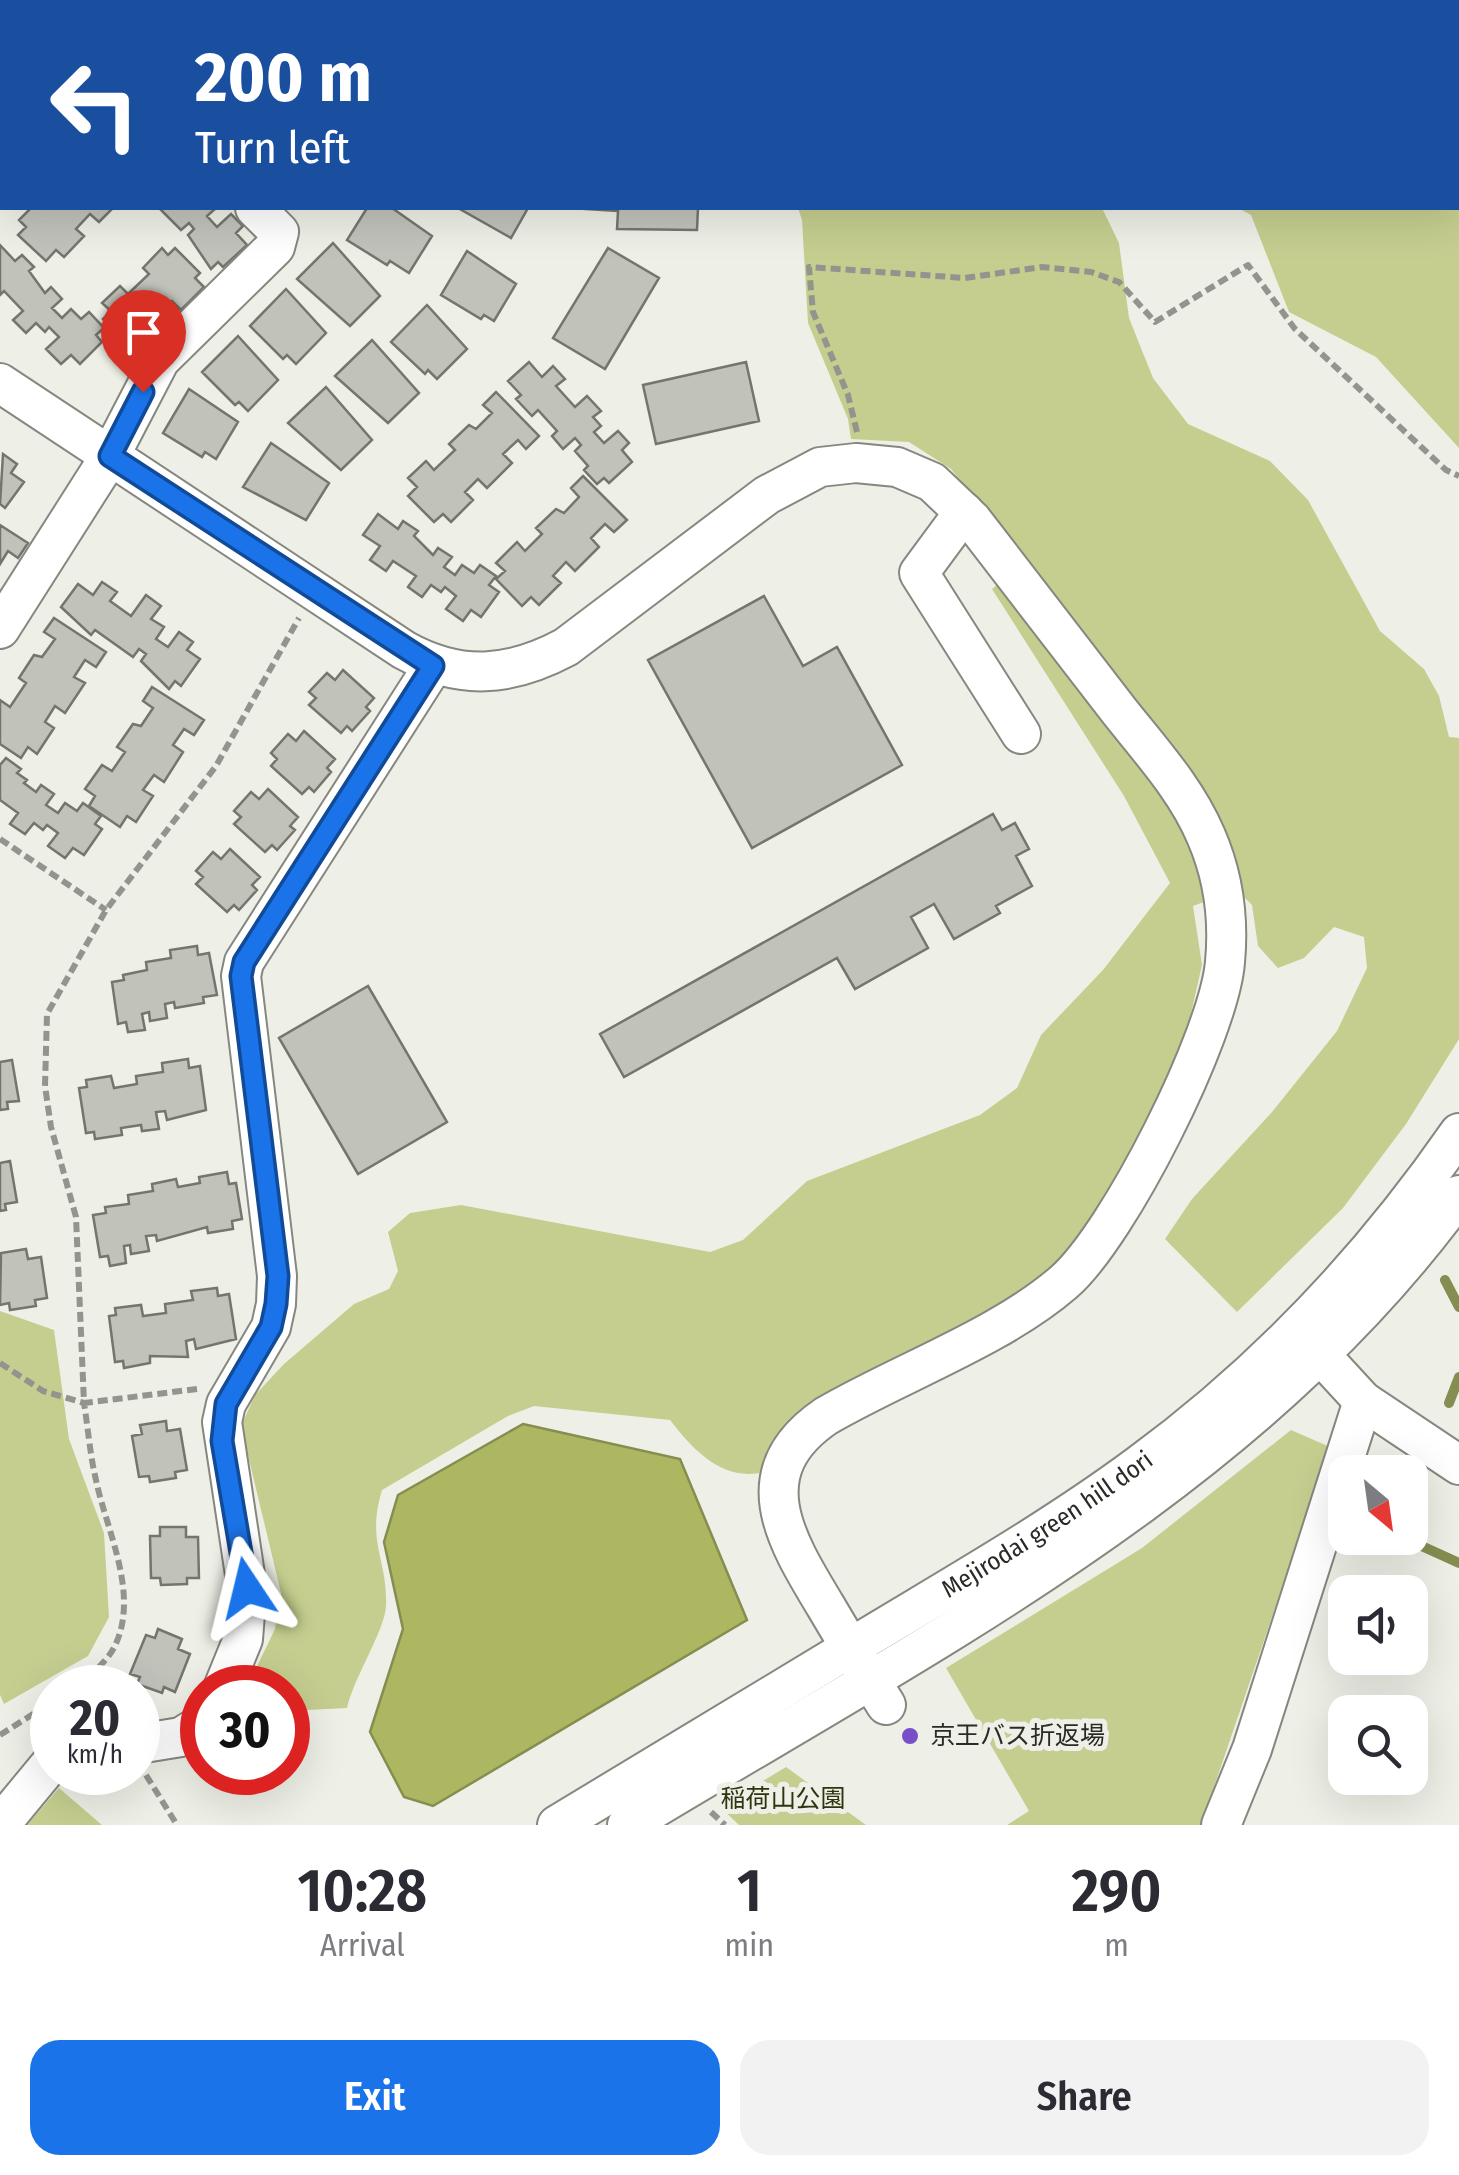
<!DOCTYPE html>
<meta charset="utf-8">
<style>
:root{--surface:#fff;--page:#f2f2f3;--text:#2b2b33;--muted:#7c7c81;--accent:#1a73e8}
body{margin:0;font-family:"Fira Sans Condensed","Noto Sans JP",sans-serif;background:var(--page);color:var(--text);height:100vh;display:flex;flex-direction:column;font-size:38px;white-space:nowrap}
*{box-sizing:border-box;margin:0}
p{font-size:32px;color:var(--muted)}
.icon{flex:none;width:55px;height:55px;fill:none;stroke:currentColor;stroke-width:2;stroke-linecap:round;stroke-linejoin:round}
.map{position:relative;height:1825px;overflow:hidden}
.drawer{display:flex;flex-direction:column;background:var(--surface);flex:1}
.drawer>*{flex:none}
.hud{position:absolute;left:0px;top:0px;width:1460px;height:210px;box-shadow:0 10px 40px #0002;background:#1a4fa0;color:#fff;overflow:hidden}
.needle{width:65px;rotate:151deg}
.fabs{position:absolute;left:1328px;top:1455px;display:grid;gap:20px}
.fabs a{display:grid;place-items:center;width:100px;height:100px;border-radius:20px;background:var(--surface);box-shadow:0 10px 40px #0002;font-size:50px}
.speed{position:absolute;left:30px;top:1665px;display:flex;gap:20px;font-size:50px;font-weight:700;text-align:center}
.speed>*{display:grid;place-content:center;width:130px;height:130px;border-radius:50%;background:var(--surface);box-shadow:0 10px 40px #0002;line-height:1}
.speed small{font-size:25px;font-weight:400}
.speed .limit{border:15px solid #d22;background:#fff;color:#111}
.pin{position:absolute;display:grid;place-items:center;width:85px;height:85px;color:#fff;margin:-102px -42px;border-radius:50% 50% 50% 0;rotate:-45deg;box-shadow:0 0 10px #0007}
.pin .icon{rotate:45deg}
.me{position:absolute;width:110px;margin:-55px;rotate:350deg;stroke-linejoin:round;filter:drop-shadow(0 0 8px #0008)}
.turn{display:flex;align-items:center;gap:35px;height:210px;padding:0 30px;font-size:45px}
.turn .icon{width:130px;height:130px;stroke-width:2.5}
.turn b{display:block;font-size:70px;line-height:85px}
.eta{display:flex;justify-content:space-evenly;align-items:center;height:170px;text-align:center}
.eta b{font-size:60px;font-weight:600;line-height:70px}
.primary-button{display:flex;gap:20px;margin-top:auto;padding:20px 30px}
.primary-button a{flex:1;height:115px;border-radius:30px;background:var(--accent);color:#fff;font-size:40px;font-weight:600;line-height:115px;text-align:center}
.primary-button a+a{background:var(--page);color:var(--text)}
.map>svg:first-child{display:block}
</style>
<div class="map">
<svg width="1459" height="1825" viewBox="0 0 1459 1825">
<rect width="100%" height="100%" fill="#eef0e7"/>
<!-- green -->
<path fill="#c5ce8f" d="M717 0H974L975 2H718Z
M1085 0H1459V448L1376 357 1289 312 1251 215 1238 208H1458V2Z
M798 208H1102L1119 243 1129 318 1153 378 1188 424 1270 461 1308 500 1380 631 1424 669 1439 696 1449 737 1459 738V1039L1406 1124 1343 1208 1237 1312 1165 1239 1192 1199 1272 1112 1337 1031 1367 968 1364 937 1334 927 1304 958 1278 968 1258 946 1252 905 1237 890 1193 906 1202 965 1188 1027 1131 1159 1051 1279 764 1472C723 1482 694 1451 670 1420L534 1406 508 1416 382 1490C366 1543 388 1559 386 1606 385 1630 354 1677 347 1708L288 1711V1688L247 1687 275 1629 281 1593 241 1426 255 1395 284 1364 354 1304 389 1289 398 1271 388 1232 410 1213 461 1205 710 1252 743 1240 807 1181 980 1115 1017 1088 1041 1035 1103 970 1170 883 1124 796 992 589 1025 562 951 469 909 442 851 439 848 419 808 323 802 220Z
M0 1311 54 1330 69 1439 104 1533 109 1617 88 1656 4 1704 0 1695Z
M1291 1430 1330 1447 1201 1825H1007L1029 1811 946 1668 1142 1548Z
M786 1767 866 1825H739L720 1807Z
M59 1788 102 1825H27Z"/>
<!-- water -->
<path fill="#adb761" stroke="#868d50" stroke-width="2.5" d="M523 1424 680 1459 747 1620 433 1806 404 1797 370 1732 403 1629 384 1542 398 1495Z"/>
<g fill="none" stroke-linecap="round" stroke-linejoin="round">
<!-- stream -->
<path stroke="#868d50" stroke-width="10" d="M1445 1280 1459 1307
M1449 1403 1459 1377
M1410 1492 1413 1488
M1404 1538 1459 1563"/>
</g>
<!-- building -->
<path fill="#c1c2ba" stroke="#74766e" stroke-width="2.5" d="M257 0H406L257 2Z
M413 0H513V2H413Z
M31 208H113L99 222 90 214 76 229 84 236 64 257 56 250 46 261 18 235 26 227 19 220Z
M159 208H216L207 216 217 227 231 214 243 226 236 233 247 245 223 267 218 262 211 269 188 235 194 229 189 223 181 230Z
M367 208H392L432 236 409 273 390 261 387 265 347 240Z
M458 208H528L511 238Z
M570 208H698L697 230 617 229 618 211Z
M333 243 380 296 350 326 297 279Z
M0 245 15 261 22 255 34 267 29 271 45 293 51 287 62 299 52 308 62 318 71 309 81 319 89 312 104 328 96 335 102 342 80 364 71 355 61 364 46 349 59 337 49 327 45 332 36 323 26 333 13 320 23 311 4 291 0 295Z
M162 248 168 255 175 248 200 273 195 278 204 287 181 310 172 301 157 316 165 324 145 344 137 337 128 346 103 319 111 311 102 303 120 286 128 294 149 274 143 268Z
M608 248 659 278 605 369 553 338Z
M467 251 516 284 494 321 484 315 481 319 441 295Z
M286 289 326 333 296 364 287 355 283 359 250 326Z
M427 305 467 349 437 379 428 370 425 374 391 342Z
M238 336 278 380 248 411 239 402 235 405 202 372Z
M372 340 419 393 388 423 335 376Z
M529 362 542 377 553 366 565 379 556 386 575 407 587 396 601 411 593 417 601 426 594 432 604 443 618 431 629 443 622 450 632 462 609 483 604 478 597 484 584 470 588 466 575 451 581 445 575 438 563 449 552 436 557 431 538 410 532 416 516 399 521 395 508 381Z
M746 362 759 421 656 444 643 385Z
M326 387 372 440 341 470 288 423Z
M189 389 238 422 216 459 205 452 202 457 163 433Z
M496 392 539 436 526 449 518 440 503 454 512 463 487 488 478 479 465 492 473 500 451 522 443 514 434 522 408 496 417 487 408 478 426 461 434 470 455 450 449 444 469 425 476 429 492 413 483 405Z
M271 443 329 483 306 520 243 487Z
M3 454 17 464 11 473 24 482 5 508 0 504Z
M583 476 627 520 614 532 605 524 591 538 599 547 575 571 566 562 553 576 561 583 539 605 531 597 522 606 496 579 505 571 496 563 517 542 525 551 542 534 536 528 556 509 564 513 579 497 571 488Z
M378 514 398 529 403 521 418 531 414 536 433 555 438 548 452 557 444 567 455 575 462 565 474 573 480 565 496 576 489 585 499 592 481 617 471 610 463 621 446 609 456 596 445 587 441 592 431 585 422 597 408 587 416 576 393 561 386 571 370 560 380 546 363 535Z
M0 525 28 543 18 558 8 551 0 564Z
M102 582 117 592 110 601 131 616 146 595 161 606 151 619 164 627 156 639 168 647 179 632 193 642 187 650 200 659 181 686 175 681 169 689 141 661 146 654 139 649 133 657 95 630 91 635 61 607 78 584 93 595Z
M764 596 803 666 837 647 902 765 752 848 648 660Z
M54 618 106 652 96 667 85 660 74 677 85 683 65 713 55 706 45 722 54 728 37 754 28 747 21 758 0 744V700L10 707 26 683 19 678 34 655 42 657 55 639 44 632Z
M343 670 374 698 366 707 370 711 352 731 347 726 341 733 309 705 316 698 309 692 327 673 335 680Z
M152 687 204 720 194 735 184 729 173 745 183 752 164 782 154 775 143 790 153 796 136 822 127 816 120 827 89 806 95 796 85 789 102 765 112 771 125 752 117 747 133 724 141 726 153 708 143 701Z
M304 731 335 759 327 768 331 772 314 792 309 787 302 794 271 766 277 759 271 753 288 734 296 741Z
M6 758 21 769 17 773 27 780 24 783 36 792 41 785 54 794 46 805 58 813 65 803 77 811 83 803 101 816 95 824 102 829 84 855 73 848 65 858 48 846 58 833 47 825 43 830 34 823 25 834 10 824 18 813 0 800V765Z
M268 789 298 817 290 826 295 830 277 850 272 845 265 852 234 824 241 817 234 811 251 792 259 799Z
M993 814 1002 830 1015 823 1029 849 1016 856 1032 886 996 906 1000 913 954 939 934 904 911 917 928 948 855 989 837 958 624 1077 600 1034Z
M230 849 260 877 252 885 257 890 239 910 234 905 227 912 196 884 203 877 196 871 213 852 221 859Z
M197 946 198 955 209 953 217 995 203 997 204 1003 175 1008 174 1002 165 1004 167 1018 150 1021 149 1012 142 1014 145 1030 128 1032 126 1022 118 1024 112 982 124 980 123 975 147 970 146 962 171 958 170 950Z
M368 986 447 1122 358 1174 279 1038Z
M188 1059 189 1068 200 1066 206 1110 167 1120 165 1111 156 1112 159 1129 142 1131 141 1125 121 1128 122 1135 95 1139 94 1132 86 1133 79 1088 87 1087 86 1080 111 1076 114 1088 137 1084 136 1076 163 1072 162 1063Z
M12 1060 19 1101 7 1102 8 1109 0 1110V1062Z
M10 1161 17 1202 5 1204 6 1210 0 1211V1163Z
M227 1172 229 1184 236 1183 242 1219 232 1221 233 1229 208 1233 207 1227 157 1241 156 1235 146 1236 149 1251 131 1254 130 1245 124 1246 126 1263 110 1266 108 1256 100 1257 93 1215 106 1213 105 1207 129 1204 128 1195 153 1191 152 1184 176 1179 178 1187 200 1183 199 1177Z
M26 1249 28 1259 41 1257 47 1298 35 1300 36 1306 10 1310 9 1303 0 1305 1 1253Z
M217 1288 218 1296 229 1294 236 1339 196 1349 194 1339 186 1341 188 1357 150 1356V1363L124 1368 123 1361 115 1362 109 1316 116 1315 115 1308 141 1305 143 1316 166 1313 165 1304 193 1300 191 1291Z
M166 1421 167 1431 180 1429 187 1470 175 1472 176 1478 150 1482 149 1476 139 1477 132 1436 142 1434 140 1425Z
M160 1527H186V1537H198L199 1578H187V1584L161 1585 160 1578H151L150 1536H160Z
M158 1629 182 1639 178 1649 190 1654 175 1692 164 1687 162 1693 137 1684 140 1677 130 1674 146 1635 155 1638Z"/>
<g fill="none" stroke-linecap="round" stroke-linejoin="round">
<defs>
<g id="minor">
<path d="M159 2V0"/>
<path d="M0 383 404 650C460 681 510 677 566 647L767 495 820 467 856 463 897 467 932 482 972 520C1021 584 1070 648 1120 712 1151 751 1186 789 1206 836 1223 875 1229 919 1225 962 1219 1035 1119 1234 1064 1282 1001 1337 900 1373 826 1416 744 1472 785 1539 825 1605 845 1639 865 1672 886 1705"/>
<path d="M964 512 919 573 1021 734"/>
<path d="M0 629 110 456 160 360 275 247 279 232 255 208"/>
<path d="M1305 1338 1363 1401 1459 1465"/>
<path d="M223 1688 243 1639 247 1588 222 1422 226 1404 271 1327 276 1304 277 1276 241 976 244 962 433 666"/>
<path d="M138 1744 181 1737 202 1724"/>
<path d="M0 1825 52 1762"/>
<path id="s1" d="M557 1825C655 1766 752 1707 850 1648 947 1589 1047 1533 1139 1465 1263 1374 1371 1260 1459 1133"/>
<path d="M627 1825C925 1644 1249 1483 1459 1195"/>
<path d="M1221 1825 1252 1749 1363 1401"/>
</g>
</defs>
<!-- minor casing -->
<use href="#minor" stroke="#86877f" stroke-width="42"/>
<!-- path -->
<path stroke="#92948d" stroke-width="6" stroke-dasharray="10 5" stroke-linecap="butt" d="M857 432 848 395 813 312 809 267 965 278 1042 267 1091 272 1119 282 1155 322 1248 265 1295 329 1446 470 1459 476
M0 839 106 910
M0 1363 43 1391 84 1403C88 1428 90 1455 96 1480 106 1529 138 1590 117 1641 110 1660 91 1674 76 1688
M197 1389 84 1403 76 1217 51 1127 45 1086 47 1014 106 910 216 766 299 618
M0 1735 52 1702
M146 1775 177 1825
M711 1812 725 1825"/>
<!-- minor -->
<use href="#minor" stroke="#fff" stroke-width="38"/>
</g>
<g fill="none" stroke-linecap="round" stroke-linejoin="round">
<defs>
<path id="route" d="M143 392 110 456 433 666 244 962 241 976 278 1276 276 1304 271 1327 226 1404 222 1441 247 1588"/>
</defs>
<!-- route casing -->
<use href="#route" stroke="#114b97" stroke-width="25"/>
<!-- route -->
<use href="#route" stroke="#1a73e8" stroke-width="18"/>
</g>
<!-- markers -->
<circle fill="#774fc8" stroke="#eef0e7" stroke-width="4" cx="910" cy="1736" r="10"/>
<g text-anchor="middle" dominant-baseline="central" stroke-width="10" stroke-linejoin="round" paint-order="stroke">
<!-- street labels -->
<g font-size="25" fill="#2a2b27" stroke="#eef0e7">
<text stroke="none"><textPath href="#s1" startOffset="575">Mejirodai green hill dori</textPath></text>
</g>
<!-- poi labels -->
<g font-size="25" fill="#2a2b27" stroke="#eef0e7" text-anchor="start">
<text x="930" y="1736">京王バス折返場</text>
</g>
<!-- park labels -->
<g font-size="25" fill="#30340e" stroke="#eef0e7">
<text x="783" y="1799">稲荷山公園</text>
</g>
</g>
</svg>
<div class="fabs">
<a><svg class="needle" viewBox="-14 -14 28 28"><path d="M0-13l5 13h-10z" fill="#e53935"/><path d="M0 13l5-13h-10z" fill="#7c7c81"/></svg></a>
<a><svg class="icon" aria-label="sound" viewBox="0 0 24 24"><path d="M4 9h4l5-4v14l-5-4H4zM17 9q2 3 0 6"/></svg></a>
<a><svg class="icon" aria-label="search" viewBox="0 0 24 24"><circle cx="10" cy="10" r="6"/><path d="M15 15l6 6"/></svg></a>
</div>
<div class="speed"><div>20<small>km/h</small></div><div class="limit">30</div></div>
<div class="pin" style="left:143px;top:392px;background:#d93025"><svg class="icon" aria-label="arrive" viewBox="0 0 24 24"><path d="M6 21V4h12l-3 4 3 4H6"/></svg></div>
<svg class="me" style="left:247px;top:1588px" viewBox="-20 -20 40 40"><path d="M0-17L14 15 0 8-14 15z" fill="#1a73e8" stroke="#fff" stroke-width="4"/></svg>
<div class="hud">
<div class="turn"><svg class="icon" aria-label="left" viewBox="0 0 24 24"><path d="M17 20v-9H6M10 6l-5 5 5 5"/></svg><div><b>200 m</b>Turn left</div></div>
</div>
</div>
<section class="drawer">
<div class="eta">
<div><b>10:28</b><p>Arrival</p></div>
<div><b>1</b><p>min</p></div>
<div><b>290</b><p>m</p></div>
</div>
<div class="primary-button"><a>Exit</a><a>Share</a></div>
</section>
